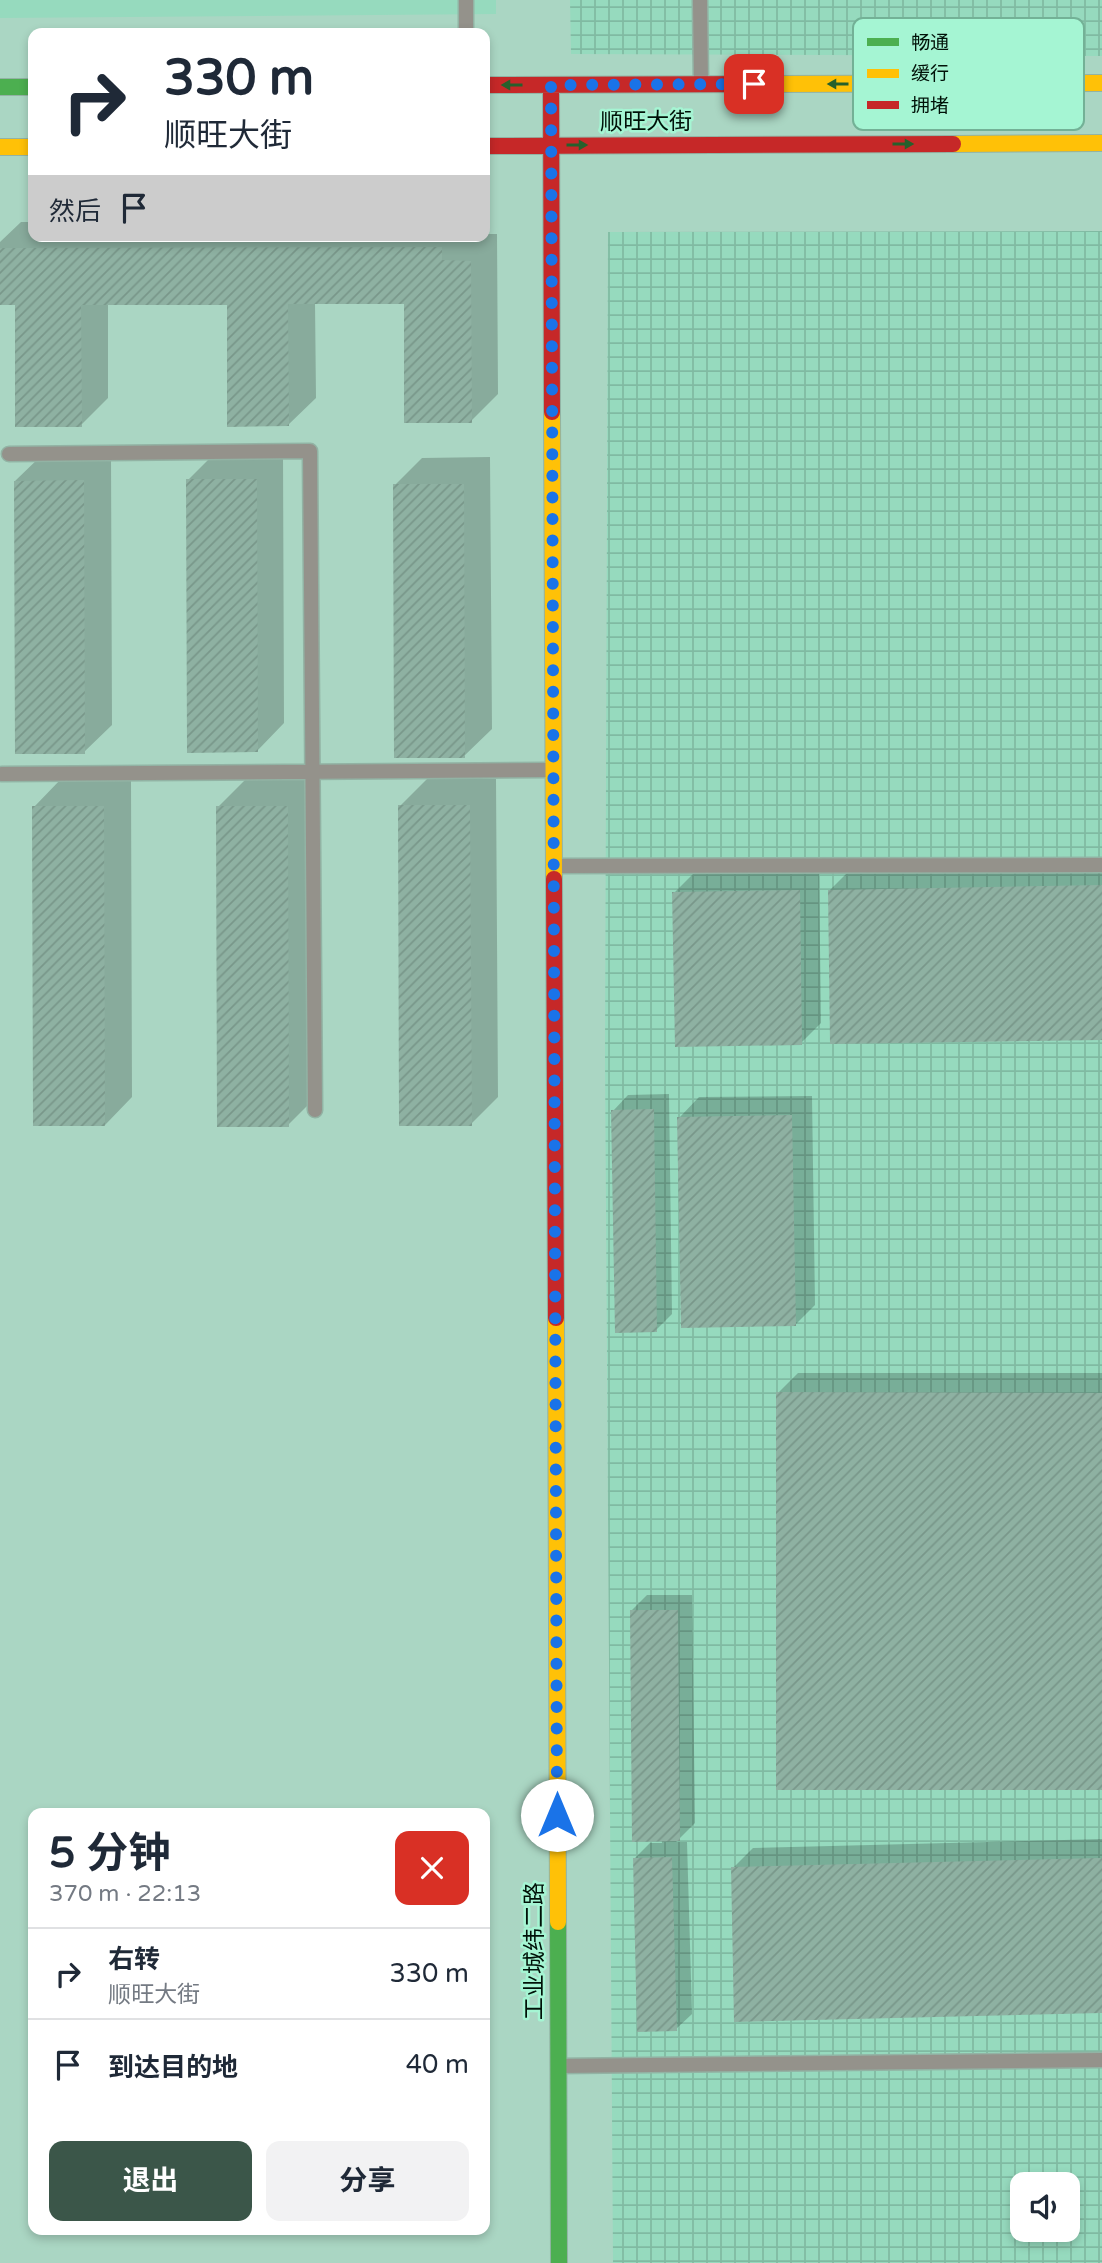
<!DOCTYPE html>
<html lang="zh">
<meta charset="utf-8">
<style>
:root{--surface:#fff;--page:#f2f2f3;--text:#1f2937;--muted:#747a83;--line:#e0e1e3;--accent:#3b5649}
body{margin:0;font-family:"Varela Round","Noto Sans SC",sans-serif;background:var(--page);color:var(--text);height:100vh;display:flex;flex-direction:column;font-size:26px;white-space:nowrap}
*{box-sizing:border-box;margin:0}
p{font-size:23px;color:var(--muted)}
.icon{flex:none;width:38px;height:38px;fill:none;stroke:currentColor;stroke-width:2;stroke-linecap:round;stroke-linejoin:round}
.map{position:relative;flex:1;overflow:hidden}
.sheet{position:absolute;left:28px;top:1808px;width:462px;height:427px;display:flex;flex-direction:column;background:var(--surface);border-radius:14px;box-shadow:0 4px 10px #0003}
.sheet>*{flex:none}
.top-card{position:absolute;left:28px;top:28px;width:462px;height:214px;border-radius:14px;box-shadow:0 4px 10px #0003;background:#fff;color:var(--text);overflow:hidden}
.tools{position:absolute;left:1010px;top:2172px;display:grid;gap:14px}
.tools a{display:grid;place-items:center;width:70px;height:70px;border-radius:14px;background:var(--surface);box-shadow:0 4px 10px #0003;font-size:35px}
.pin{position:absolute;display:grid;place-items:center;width:60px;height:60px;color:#fff;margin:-30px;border-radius:14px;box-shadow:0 4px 10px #0006}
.me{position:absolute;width:77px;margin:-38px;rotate:0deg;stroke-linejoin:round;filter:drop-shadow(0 0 5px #0008)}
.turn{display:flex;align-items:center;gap:24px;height:147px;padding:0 21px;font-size:32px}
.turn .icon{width:91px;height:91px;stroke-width:2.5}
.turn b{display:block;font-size:49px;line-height:60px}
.then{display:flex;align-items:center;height:66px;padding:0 21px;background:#0003;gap:14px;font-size:26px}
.round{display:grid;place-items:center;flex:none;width:74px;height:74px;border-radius:14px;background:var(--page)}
.overview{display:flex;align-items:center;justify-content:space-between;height:119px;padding:0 21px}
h1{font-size:42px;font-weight:700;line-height:52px}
.button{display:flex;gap:14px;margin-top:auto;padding:14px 21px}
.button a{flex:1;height:80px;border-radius:14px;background:var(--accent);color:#fff;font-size:28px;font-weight:700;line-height:80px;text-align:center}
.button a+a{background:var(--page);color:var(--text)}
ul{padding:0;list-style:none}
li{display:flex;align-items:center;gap:21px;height:91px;padding:0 21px;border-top:2px solid var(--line)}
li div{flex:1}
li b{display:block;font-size:26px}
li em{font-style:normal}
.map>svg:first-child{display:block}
</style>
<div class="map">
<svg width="1102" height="2263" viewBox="0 0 1102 2263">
<defs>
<pattern id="industrial-grid" width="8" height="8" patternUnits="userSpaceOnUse" patternTransform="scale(1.75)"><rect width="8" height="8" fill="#96dabe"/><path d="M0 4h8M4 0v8" fill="none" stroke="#80baa2"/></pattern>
<pattern id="building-hatch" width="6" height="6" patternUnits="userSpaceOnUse" patternTransform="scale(1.75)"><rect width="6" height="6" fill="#8eb1a2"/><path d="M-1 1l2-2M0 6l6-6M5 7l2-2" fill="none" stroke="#79978a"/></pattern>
</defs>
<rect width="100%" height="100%" fill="#aad6c3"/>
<!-- built -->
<path fill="#96dabe" d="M0 0H496V14L0 18Z"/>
<!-- industrial -->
<path fill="url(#industrial-grid)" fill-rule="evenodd" d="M570 0H1102V56L571 54Z
M1102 231V2263H613L605 1057 608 232ZM1022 2184H1068V2230H1022Z"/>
<!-- shadow -->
<path fill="#0003" d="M21 222H33V236H485V234H497L498 394 471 421 406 302H315L316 398 288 425 228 303H108V398L81 425 17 304 0 303V242Z
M283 452 284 723 257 751 188 480 215 453Z
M43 454H111L112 725 84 752 15 481Z
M490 457 492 729 464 756 395 485 422 458Z
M61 779H131L132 1097 105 1125 34 807Z
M427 779H496L498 1097 471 1124 400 806Z
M245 780H315V1098L288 1125 218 807Z
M1102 866V1038L830 890 850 870Z
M819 871 821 1023 801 1043 674 893 694 873Z
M669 1094 672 1314 656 1330 613 1111 628 1095Z
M812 1096 815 1305 795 1325 679 1118 699 1097Z
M798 1373H1102V1788L778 1393Z
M647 1595H692L695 1823 676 1842H687L692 2014 676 2029 634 1859 650 1843H662L631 1611Z
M1102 1839V2011L733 1868 753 1848Z"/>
<!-- building -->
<path fill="url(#building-hatch)" d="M442 247V260L471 261 472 423H404V304H288L289 426 227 427V305H81L82 427H15V305H0V248Z
M186 479H257L258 752 187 753Z
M84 480 85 754H15L14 481Z
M393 484H464L465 758H394Z
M398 805H470L472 1126H399Z
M32 806H104L105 1126H33Z
M216 806H288L289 1127H217Z
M1102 885V1040L830 1044 828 890Z
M800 890 802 1045 675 1047 672 892Z
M654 1109 657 1332 615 1333 611 1110Z
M792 1115 796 1326 681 1328 677 1117Z
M776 1392 1102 1393V1790H776Z
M630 1610H678L680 1841 632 1842Z
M672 1857 677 2031 637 2032 633 1858Z
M1102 1858V2013L734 2022 731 1867Z"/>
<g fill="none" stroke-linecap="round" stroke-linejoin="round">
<defs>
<path id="lane" d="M700 0 701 83
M466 33V0
M9 454 310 451 315 1110
M2 774 550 770
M555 866 1102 865
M559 2066 1102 2060"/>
<path id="fast" d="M0 87H33
M558 1922 559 2263"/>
<path id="slow" d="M769 84 1102 83
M953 144 1102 143
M0 147H33
M552 412 554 879
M556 1318 558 1922"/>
<path id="jam" d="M485 85 769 84
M551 85 552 412
M485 146 953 144
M554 879 556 1318"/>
</defs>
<!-- lane casing -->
<use href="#lane" stroke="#92b3a4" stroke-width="17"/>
<!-- fast casing -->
<use href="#fast" stroke="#92b3a4" stroke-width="18"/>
<!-- slow casing -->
<use href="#slow" stroke="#92b3a4" stroke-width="18"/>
<!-- jam casing -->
<use href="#jam" stroke="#92b3a4" stroke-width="18"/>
<!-- lane -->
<use href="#lane" stroke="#94928b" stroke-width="14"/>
<!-- fast -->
<use href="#fast" stroke="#4caf50" stroke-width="16"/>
<!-- slow -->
<use href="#slow" stroke="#ffc107" stroke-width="16"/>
<!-- jam -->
<use href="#jam" stroke="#c62828" stroke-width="16"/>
</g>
<!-- one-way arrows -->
<defs><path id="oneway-solid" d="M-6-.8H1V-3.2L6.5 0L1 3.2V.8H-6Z" transform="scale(1.75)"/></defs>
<g fill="#26602c">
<use href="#oneway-solid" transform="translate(838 84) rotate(180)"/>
<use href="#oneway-solid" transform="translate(512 85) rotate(180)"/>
<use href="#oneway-solid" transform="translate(903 144)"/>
<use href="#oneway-solid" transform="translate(577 145)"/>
</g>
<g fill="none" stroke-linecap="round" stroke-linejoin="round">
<!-- route -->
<path stroke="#1a73e8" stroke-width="12" stroke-dasharray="0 21.6" d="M557 1815 551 85 754 84"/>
</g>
<g text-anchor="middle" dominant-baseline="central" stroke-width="5" stroke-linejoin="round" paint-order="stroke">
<!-- street labels -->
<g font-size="23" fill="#001108" stroke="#a5f5d3">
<text x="646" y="122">顺旺大街</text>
<text transform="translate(535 1951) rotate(-90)">工业城纬二路</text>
</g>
</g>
<!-- legend -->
<rect x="853" y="18" width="231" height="112" rx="10" fill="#a5f5d3" stroke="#73b196" stroke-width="2"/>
<rect x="867" y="38" width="32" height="8" fill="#4caf50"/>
<rect x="867" y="69" width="32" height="9" fill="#ffc107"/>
<rect x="867" y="101" width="32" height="8" fill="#c62828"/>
<g font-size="19" fill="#001108">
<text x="911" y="49">畅通</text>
<text x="911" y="80">缓行</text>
<text x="911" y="112">拥堵</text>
</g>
</svg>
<div class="tools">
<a><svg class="icon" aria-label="sound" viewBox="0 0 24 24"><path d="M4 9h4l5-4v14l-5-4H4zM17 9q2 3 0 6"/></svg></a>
</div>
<div class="pin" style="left:754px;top:84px;background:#d93025"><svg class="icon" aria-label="arrive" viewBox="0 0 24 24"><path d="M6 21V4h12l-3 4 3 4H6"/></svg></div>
<svg class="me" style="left:557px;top:1815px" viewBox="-20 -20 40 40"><circle r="19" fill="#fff"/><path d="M0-13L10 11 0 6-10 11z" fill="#1a73e8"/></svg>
<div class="top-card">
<div class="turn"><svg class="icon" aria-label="right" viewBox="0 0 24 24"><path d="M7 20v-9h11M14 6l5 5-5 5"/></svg><div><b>330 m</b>顺旺大街</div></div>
<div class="then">然后<svg class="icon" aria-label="arrive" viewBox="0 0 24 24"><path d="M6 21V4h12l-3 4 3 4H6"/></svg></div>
</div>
<section class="sheet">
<div class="overview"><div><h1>5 分钟</h1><p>370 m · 22:13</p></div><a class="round" style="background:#d93025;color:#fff"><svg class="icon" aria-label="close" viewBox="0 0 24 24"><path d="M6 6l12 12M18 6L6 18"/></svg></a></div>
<ul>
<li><svg class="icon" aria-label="right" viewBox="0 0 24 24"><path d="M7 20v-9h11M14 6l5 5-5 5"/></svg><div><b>右转</b><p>顺旺大街</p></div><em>330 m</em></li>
<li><svg class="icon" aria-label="arrive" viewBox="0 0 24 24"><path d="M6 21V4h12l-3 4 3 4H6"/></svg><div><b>到达目的地</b></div><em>40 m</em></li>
</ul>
<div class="button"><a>退出</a><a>分享</a></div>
</section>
</div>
